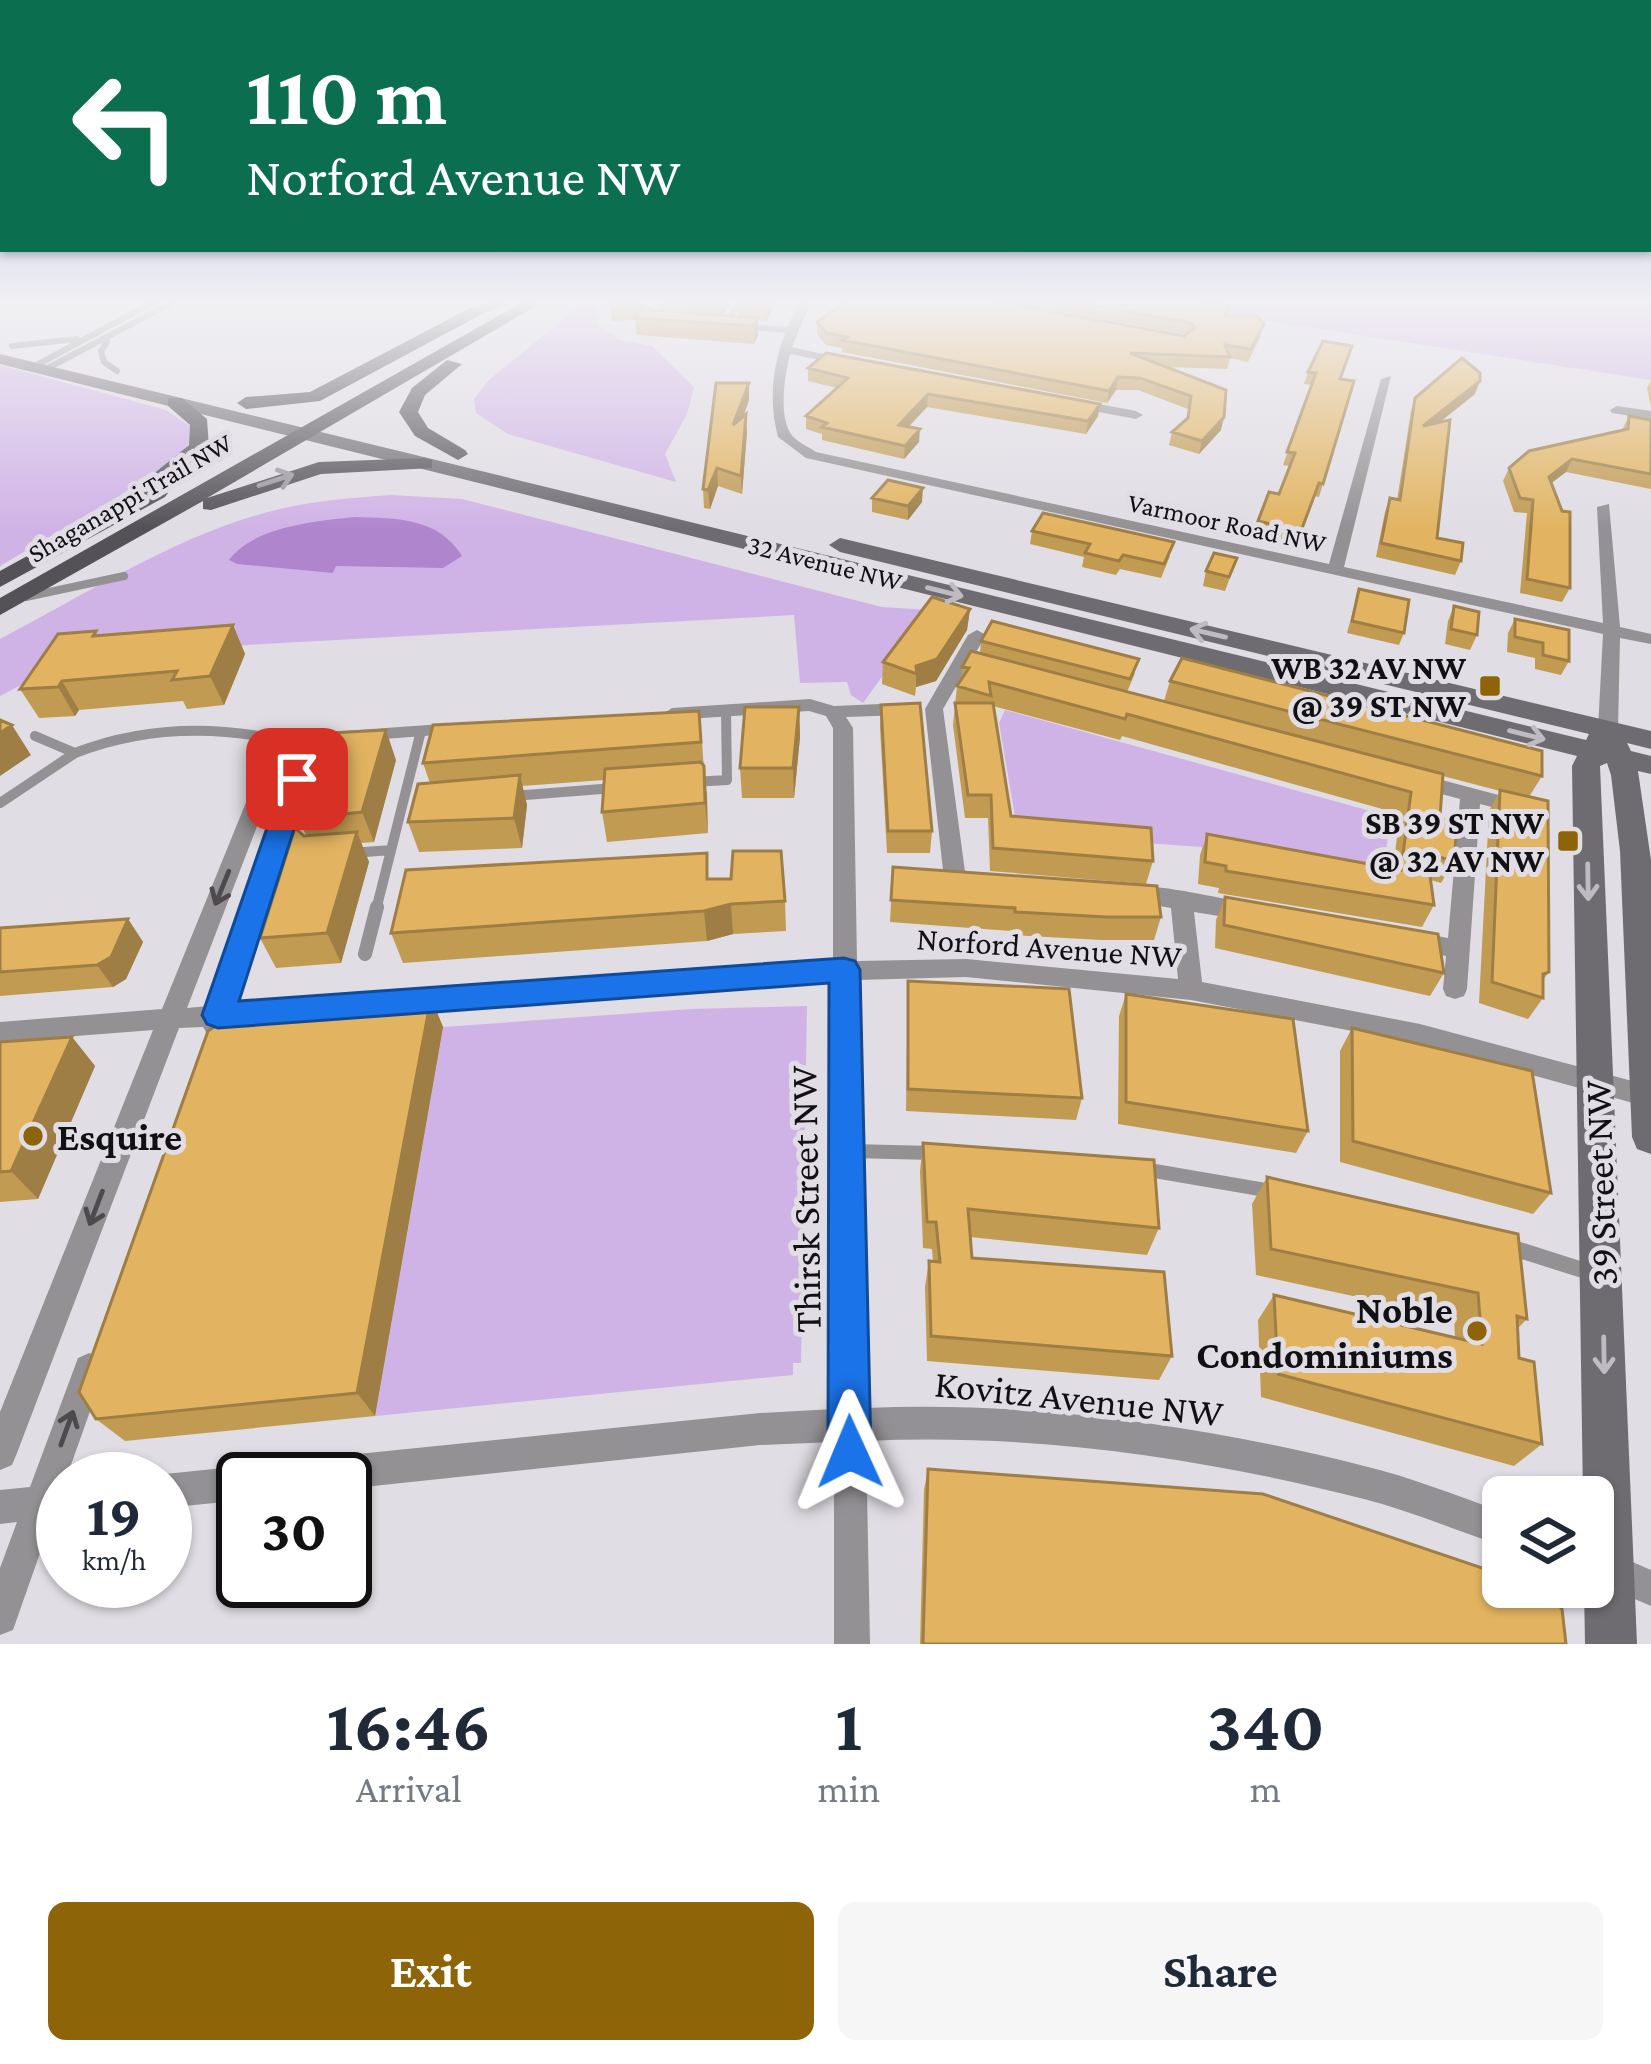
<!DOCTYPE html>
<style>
:root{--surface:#fff;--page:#f6f6f7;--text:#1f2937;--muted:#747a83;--accent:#8d6508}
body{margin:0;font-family:"Crimson Pro",serif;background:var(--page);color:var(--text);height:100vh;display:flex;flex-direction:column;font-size:45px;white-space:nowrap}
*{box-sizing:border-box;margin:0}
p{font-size:39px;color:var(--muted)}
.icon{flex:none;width:66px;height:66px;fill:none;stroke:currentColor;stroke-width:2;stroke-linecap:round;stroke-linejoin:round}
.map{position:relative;height:1644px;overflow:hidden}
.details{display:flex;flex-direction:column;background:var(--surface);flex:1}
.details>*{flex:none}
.top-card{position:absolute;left:0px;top:0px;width:1653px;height:252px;box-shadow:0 3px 9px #0004;background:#0b6e4f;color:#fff;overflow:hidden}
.controls{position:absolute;left:1482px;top:1476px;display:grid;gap:24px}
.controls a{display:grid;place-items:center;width:132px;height:132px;border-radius:18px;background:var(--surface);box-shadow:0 3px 9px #0004;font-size:60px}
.speed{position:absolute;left:36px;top:1452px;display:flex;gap:24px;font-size:60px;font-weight:700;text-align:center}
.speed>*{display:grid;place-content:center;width:156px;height:156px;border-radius:50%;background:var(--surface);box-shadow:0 3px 9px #0004;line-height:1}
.speed small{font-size:30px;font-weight:400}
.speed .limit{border:6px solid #111;border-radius:18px;background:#fff;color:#111}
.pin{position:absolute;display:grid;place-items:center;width:102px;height:102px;color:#fff;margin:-51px;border-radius:24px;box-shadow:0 6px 18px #0006}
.me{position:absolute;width:132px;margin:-66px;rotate:359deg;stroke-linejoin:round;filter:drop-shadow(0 0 9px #0008)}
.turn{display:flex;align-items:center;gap:42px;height:252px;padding:0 48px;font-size:54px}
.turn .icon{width:156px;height:156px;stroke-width:2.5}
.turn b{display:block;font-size:84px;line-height:102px}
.eta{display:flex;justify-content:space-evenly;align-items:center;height:204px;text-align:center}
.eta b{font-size:72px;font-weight:700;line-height:84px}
.primary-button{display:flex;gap:24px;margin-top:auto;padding:24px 48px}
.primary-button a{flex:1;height:138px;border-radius:18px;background:var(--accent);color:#fff;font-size:48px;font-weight:700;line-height:138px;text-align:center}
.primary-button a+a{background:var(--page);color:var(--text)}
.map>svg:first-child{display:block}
</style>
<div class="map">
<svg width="1651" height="1644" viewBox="0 0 1651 1644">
<rect width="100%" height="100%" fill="#e0dde4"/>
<!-- green -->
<path fill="#d0b3e6" d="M588 299H594L598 325 619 340 652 346 694 387 687 414 665 454 676 482 508 434 476 413 474 399 489 380Z
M1126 299H1651V380Z
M0 365 166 410 190 426 189 443 170 466 0 566Z
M391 495 462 499 882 607 930 610 863 703 851 695 847 682 800 683 794 615 80 654 0 696V639C89 593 181 532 280 509 317 500 353 498 391 495Z
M1005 710 1432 828 1431 840 1389 829 1384 867 1423 888 1201 847 1018 834 999 723Z
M807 1006 801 1363H793V1375L375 1416 443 1027 691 1009Z"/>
<!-- water -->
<path fill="#af85ce" d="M355 517C397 518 439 518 462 556L443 568 336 566 333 573 237 564 229 560C254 526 317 521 355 517Z"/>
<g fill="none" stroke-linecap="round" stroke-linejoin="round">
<!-- lane-far4 -->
<path stroke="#939194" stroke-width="6" d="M725 326 741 299
M748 327 790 330
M107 342 101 351 104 362 117 371
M12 346 77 339
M35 366 159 299
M44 370 179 299"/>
<!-- lane-far3 -->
<path stroke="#939194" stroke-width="8" d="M26 597 124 576"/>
<!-- lane-far2 -->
<path stroke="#939194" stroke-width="10" d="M75 753C142 727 210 725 280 740
M693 782 727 780 726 711
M513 796 614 788
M0 803 75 753 35 736
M352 853 391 850
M376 910 421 731"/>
<!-- lane-far1 -->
<path stroke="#939194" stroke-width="14" d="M365 954 377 907
M850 1151 933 1153
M1143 1169 1272 1191"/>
<!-- lane -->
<path stroke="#939194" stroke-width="16" d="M1507 1246 1592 1273"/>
<!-- street -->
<path fill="#939194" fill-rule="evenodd" d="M801 299H812L792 347 853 361 847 365 790 354C785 375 778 414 791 434 795 441 809 447 816 452L1329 564 1381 379 1391 376 1344 567 1603 623 1597 507 1609 504 1620 627 1651 634V644L1620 638 1618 729 1608 735 1598 729 1603 634 806 458 778 437C765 388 777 343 801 299Z
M1072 399 1136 411 1143 415 1136 419 1067 406 1066 403Z
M1617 406 1651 411V419L1612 413 1610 410Z
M977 630 986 635 943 709 966 879 963 885H947L944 879 925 709 968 635Z
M810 699 834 706 904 703 913 709 904 715 846 717 853 728 857 961 966 959 1178 979 1171 908 1125 900 1122 894 1125 888C1154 881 1218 899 1250 903L1258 906 1261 912 1258 918 1250 921 1194 912 1202 982 1420 1024 1651 1086V1108L1420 1044 1191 1000 966 977 857 980 866 1408C1033 1401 1202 1425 1364 1466 1411 1477 1457 1496 1503 1512V1546C1457 1531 1411 1511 1364 1499 1203 1458 1033 1433 866 1441L870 1644H834V1442L760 1445 345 1489V1479H262L267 1467 279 1462 760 1413 834 1409 833 980 780 981 407 1011 398 1008 395 1001 398 994 407 991 833 961V728L826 716 809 711 672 720 663 714 672 708Z
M456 723 466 729 463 733 319 744 234 1004 262 1002 271 1005 274 1012 271 1019 228 1025 224 1032 215 1035 206 1032 203 1027 179 1028 17 1453 12 1465 0 1470V1412L153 1030 0 1042V1022L162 1009 273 736ZM299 745 209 1006 187 1008 288 746Z
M1419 774 1529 803 1532 808 1522 815 1480 804 1467 989 1464 996 1455 999 1446 996 1443 989 1446 956 1403 946 1399 940 1403 934 1411 931 1448 938 1460 799 1412 786 1409 781 1412 776Z
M89 1353 100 1358 105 1369 66 1479H63V1518L52 1519 13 1630 0 1635V1568L17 1522 0 1524V1490L30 1487 78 1358Z
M243 1466 255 1471 258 1479H243V1500L165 1508V1479H153L165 1474Z
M1593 1545 1651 1570V1606L1593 1581Z"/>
<!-- secondary -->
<path fill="#6f6c71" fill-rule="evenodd" d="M0 354 1586 740 1589 734 840 552 829 545 840 538 1651 731V749L1627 743 1631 751 1651 756V774L1638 771 1651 860V1154L1637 1149 1632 1137 1620 851 1611 775 1607 763 1600 766 1637 1644H1585L1584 1587H1593V1497H1583L1572 766 1577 756 0 364Z"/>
<!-- primary -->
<path fill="#555257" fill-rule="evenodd" d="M498 299 506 304 484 313 320 401 246 409 237 403 246 397 310 392 472 307Z
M528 299H548L207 498 319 462 425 458 432 460V468L321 474 211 510 203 509V501L0 615V598Z
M447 360 462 364 425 395 418 412 428 428 465 450 468 454 458 460 415 436 399 412 412 388Z
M168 398H182L207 419 209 447 161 488 168 493 165 497 0 587V571L129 500 130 493 189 445 190 425 168 406Z"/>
</g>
<!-- wall -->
<path fill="#c29b53" d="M603 299H646V306L651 310 660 311 659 299H734L723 315 738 316V299H778L766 321 758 320V335L754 344 637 335 635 320 612 321 610 301Z
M829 299H983L1184 336 1186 334 990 299H1180L1230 306 1228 316 1261 336 1248 362 1230 358 1227 369 1166 367 1221 430 1199 454 1169 445 1172 432 1187 419 1188 409 1138 390H1116L1107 403 842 352V348L826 345 817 334V322L843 304 829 301Z
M808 368 1100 404 1098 416 1086 434 927 407 908 427 919 442 904 459 822 440V434L806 429V416L837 388 808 381Z
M1308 372 1354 381 1319 497 1315 496 1297 544 1253 535 1258 521 1279 494 1290 466 1283 465 1312 385 1304 384Z
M1651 380V407L1647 388Z
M1475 394 1439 423 1437 538 1461 561 1455 575 1376 557 1385 512 1390 498 1397 500 1411 411 1415 398Z
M749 400 743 416 747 432 742 494 718 486 710 509 704 508 703 489Z
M1629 416 1651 420V489L1566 472 1551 483 1570 588 1562 602 1520 593 1527 513 1514 512 1503 481 1509 468 1622 430Z
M872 498 922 502 908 520 872 512Z
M1032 531 1170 556 1161 578 1120 569 1116 575 1082 567 1084 557 1030 544Z
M1237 558 1225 591 1203 586 1206 571Z
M1359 589 1404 633 1399 645 1347 633Z
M1454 606 1477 635 1470 650 1445 644 1448 621Z
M970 609 967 630 936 681 916 687 915 696 882 684 883 662Z
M1515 619 1569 661 1561 675 1535 669V658L1507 652 1508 633Z
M233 625 245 654 224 705 187 709 183 701 79 710 75 716 39 718 20 689 96 631 98 636Z
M981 641 1135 673 1127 692 1164 701 1170 681 1542 776 1529 797 1549 972 1543 980V998L1528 1019 1479 1003 1489 811 1500 791 1443 776 1440 818 1454 861 1441 883 1431 880 1434 905 1422 927 1218 893 1219 888 1198 884 1200 855 1207 834 1393 868 1400 814 1122 736 1120 740 993 706 1011 816 1153 861 1146 884 990 871 988 818H965L953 725 957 686 961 680 962 667 980 653Z
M881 705 932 831 930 853H887L880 727Z
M799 707 800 737 794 798H742L740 768Z
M702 741 708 833 607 842 602 812 604 780 522 786 527 805 522 848 419 852 408 822 430 783 423 763Z
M396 760 374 842 361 843 369 862 341 963 276 968 260 938 306 835 298 819Z
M893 867 1161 917 1154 940H1101L1011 935V931L890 922Z
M709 879 785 901 786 931 733 934 707 941 403 963 391 933Z
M1225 897 1444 973 1430 996 1215 948 1216 920Z
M128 919 143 942 126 979 113 987 0 996V928Z
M908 981 1082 1098 1076 1120 906 1111Z
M1126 994 1308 1131 1296 1153 1118 1124 1119 1016Z
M431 998 443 1027 375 1416 125 1441 96 1419Z
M1352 1028 1551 1193 1533 1214 1340 1162V1051Z
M72 1037 95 1066 38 1199 0 1202V1042Z
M923 1143 1159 1228 1147 1255 970 1237 972 1258 1172 1356 1159 1380 927 1361 925 1287 929 1261H933L932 1249 923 1248 920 1171Z
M1267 1177 1527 1319 1517 1329 1519 1358 1542 1444 1514 1466 1261 1397 1258 1320 1274 1295 1455 1338 1454 1318 1256 1275 1252 1204Z
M928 1469 1566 1644H920L924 1490Z"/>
<!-- shaded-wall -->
<path fill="#9e7e44" d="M721 299H734L721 317 720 300Z
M768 299H778L766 321V303Z
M758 318V335L754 344 753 326Z
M1118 377 1116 390 1107 403 1109 391Z
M1480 381 1475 394 1418 439 1423 426Z
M749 383V400L734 443 733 425Z
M928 394 927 407 898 438 899 425Z
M1100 404 1098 416 1086 434 1088 421Z
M746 414 747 432 742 494 741 476Z
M1224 417 1221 430 1199 454 1202 441Z
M920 429 919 442 904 459 905 446Z
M1572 459 1566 472 1542 490 1549 477Z
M717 468 718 486 710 509 708 490Z
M923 488 922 502 908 520V506Z
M970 609 967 630 936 681 916 687V666Z
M233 625 245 654 224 705 210 676Z
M62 681 79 710 75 716 58 687Z
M799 707 800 737 794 798 793 768Z
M12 725 31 755 0 776V733Z
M386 730 396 760 374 842 362 812Z
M704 766 707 795 708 833 705 803Z
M520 775 527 805 522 848 514 818Z
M357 832 369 862 341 963 327 933Z
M731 904 733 934 707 941 704 911Z
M128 919 143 942 126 979 113 987 97 965Z
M431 998 443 1027 375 1416 357 1393Z
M72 1037 95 1066 38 1199 11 1171Z"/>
<!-- building -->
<path fill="#e2b461" stroke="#9e7e44" stroke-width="3" d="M610 299H644V303L610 304Z
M738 299H768L766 303 737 302Z
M850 299H983L1184 336 1195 328 1191 323 1056 299H1180L1230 306 1225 316H1257L1264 324 1251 349 1225 345 1230 357 1130 353 1226 390 1224 417 1202 441 1172 432 1188 418 1191 396 1140 378 1118 377 1109 391 842 340 847 337 826 333 817 322Z
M644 305 651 310 758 318 753 326 635 318Z
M1323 341 1352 346 1340 379 1354 381 1323 484 1319 483 1301 531 1258 521 1269 492 1279 494 1295 453 1287 452 1316 373 1308 372Z
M826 353 1100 404 1088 421 928 394 899 425 920 429 905 446 822 427 827 423 806 416 848 378 808 368Z
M1462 358 1480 373V381L1423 426 1450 420 1437 538 1463 543 1461 561 1381 543 1390 498 1400 500 1415 398Z
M716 383H749L733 425 746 414 741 476 717 468 708 490 703 489Z
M1629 416 1651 420V474L1572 459 1549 477 1562 511 1570 512V588L1527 579 1533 500 1520 498 1509 468 1529 451 1628 429Z
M888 480 923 488 908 506 872 498Z
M1043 513 1174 542 1164 564 1123 555 1119 561 1085 553 1090 544 1032 531Z
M1214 553 1237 558 1229 577 1206 571Z
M1359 589 1409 600 1404 633 1352 621Z
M932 597 970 609 937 659 916 666 917 674 883 662Z
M1454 606 1479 612 1477 635 1451 629Z
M1515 619 1569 630V661L1543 655V643L1515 637Z
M992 621 1139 659 1130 679 981 641Z
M233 625 210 676 172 680 177 671 62 681 58 687 20 689 58 634 96 631 93 636Z
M971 651 1443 774 1440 818 1457 823 1454 861 1427 854 1434 905 1226 871V866L1205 862 1207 834 1401 870 1411 792 1127 714 1125 719 989 682 991 696 957 686 969 668 962 667Z
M1182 658 1542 751V776L1170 681Z
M920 703 932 831H888L881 705Z
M955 703H993L1011 816 1151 828 1153 861 993 848 991 795H968Z
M745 707H799L793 768H740Z
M699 711 701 742 423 763 433 725Z
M0 720 12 725 0 733Z
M386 730 362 812 298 819 330 733Z
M701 762 704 766 705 803 602 812 605 769Z
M520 775 514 818 408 822 418 784Z
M1500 790 1548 801 1549 972 1543 974V998L1492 982Z
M295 828 304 836 357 832 327 933 260 938Z
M733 851H781L785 901 731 904 704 911 391 933 406 870 707 853V879H731Z
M893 867 1157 886 1161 917H1107L1015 912V908L891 900Z
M1225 897 1438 934 1444 973 1224 925Z
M128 919 111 957 97 965 0 972V928Z
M908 981 1069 989 1082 1098 908 1089Z
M1126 994 1293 1019 1308 1131 1126 1102Z
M431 998 357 1393 96 1419 79 1392 208 1031 235 1013Z
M1352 1028 1532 1071 1551 1193 1353 1141Z
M72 1037 11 1171 0 1172V1042Z
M923 1143 1154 1160 1159 1228 968 1209 972 1258 1164 1272 1172 1356 931 1336 929 1261 940 1262 936 1222H927Z
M1267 1177 1518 1234 1527 1319 1517 1316 1519 1358 1534 1362 1542 1444 1278 1374 1274 1295 1482 1344 1478 1293 1271 1249Z
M928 1469 1263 1494 1503 1575V1587L1541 1588 1562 1609 1566 1644H923Z"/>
<!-- one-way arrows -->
<defs><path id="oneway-shaft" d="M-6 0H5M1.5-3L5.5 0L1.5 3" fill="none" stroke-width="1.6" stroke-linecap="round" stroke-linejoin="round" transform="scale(3)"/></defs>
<use stroke="#9a989e" href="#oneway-shaft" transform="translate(276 480) rotate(-18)"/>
<g stroke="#bebbc2">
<use href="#oneway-shaft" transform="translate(945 592) rotate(14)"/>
<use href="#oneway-shaft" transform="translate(1208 633) rotate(-167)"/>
<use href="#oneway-shaft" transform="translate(1527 735) rotate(14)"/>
<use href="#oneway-shaft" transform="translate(1588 882) rotate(89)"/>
<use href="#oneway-shaft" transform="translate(1604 1355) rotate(89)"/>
</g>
<g stroke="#4c4a4c">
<use href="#oneway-shaft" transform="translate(222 888) rotate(112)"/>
<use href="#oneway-shaft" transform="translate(96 1208) rotate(111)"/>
<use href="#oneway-shaft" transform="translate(67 1428) rotate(-70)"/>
</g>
<!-- sky -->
<linearGradient id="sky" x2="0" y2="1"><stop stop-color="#91a1de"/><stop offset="0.57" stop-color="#f1f0f3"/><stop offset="1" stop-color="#f1f0f3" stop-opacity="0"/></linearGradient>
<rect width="1651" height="529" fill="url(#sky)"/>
<!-- route -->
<path fill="#1a73e8" stroke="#114b97" stroke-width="3" d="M297 771 310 779 239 1001 844 958 855 961 860 970 871 1452 865 1467 850 1473 835 1467 828 1452 829 983 218 1028 207 1024 202 1015 284 779Z"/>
<!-- markers -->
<g fill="#8d6508" stroke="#e0dde4" stroke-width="4.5">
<rect x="1478" y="674" width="24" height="24" rx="6"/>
<rect x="1556" y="829" width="24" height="24" rx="6"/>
<circle cx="33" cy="1136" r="12"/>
<circle cx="1477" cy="1331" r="12"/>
</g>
<g text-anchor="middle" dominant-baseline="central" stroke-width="10" stroke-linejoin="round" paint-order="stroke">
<!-- far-street labels -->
<g font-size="27" fill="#111012" stroke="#e0dde4">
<text transform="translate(130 498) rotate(-30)">Shaganappi Trail NW</text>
<text transform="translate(1227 523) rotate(12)">Varmoor Road NW</text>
<text transform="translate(825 563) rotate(14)">32 Avenue NW</text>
</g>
<!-- poi labels -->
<g font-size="33" font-weight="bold" fill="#111012" stroke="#e0dde4" text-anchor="end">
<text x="1466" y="667">WB 32 AV NW<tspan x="1466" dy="38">@ 39 ST NW</tspan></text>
<text x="1544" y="822">SB 39 ST NW<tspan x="1544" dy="38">@ 32 AV NW</tspan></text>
</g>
<!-- street labels -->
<g font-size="33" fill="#111012" stroke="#e0dde4">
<text transform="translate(1049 947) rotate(4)">Norford Avenue NW</text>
</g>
<!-- near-poi labels -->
<g font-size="39" font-weight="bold" fill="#111012" stroke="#e0dde4" text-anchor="start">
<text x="57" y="1136">Esquire</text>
<text x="1453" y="1309" text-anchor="end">Noble<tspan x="1453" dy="45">Condominiums</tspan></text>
</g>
<!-- near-street labels -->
<g font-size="39" fill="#111012" stroke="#e0dde4">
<text transform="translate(1600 1183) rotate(-92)">39 Street NW</text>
<text transform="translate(805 1199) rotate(-91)">Thirsk Street NW</text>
<text transform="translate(1079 1398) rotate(6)">Kovitz Avenue NW</text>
</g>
</g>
</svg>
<div class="controls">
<a><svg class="icon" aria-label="layers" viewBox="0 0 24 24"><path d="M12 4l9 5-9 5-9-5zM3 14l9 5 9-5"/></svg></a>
</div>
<div class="speed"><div>19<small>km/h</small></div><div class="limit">30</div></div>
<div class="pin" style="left:297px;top:779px;background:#d93025"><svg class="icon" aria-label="arrive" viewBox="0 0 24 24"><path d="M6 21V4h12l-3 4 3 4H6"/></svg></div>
<svg class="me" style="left:850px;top:1452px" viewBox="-20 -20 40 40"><path d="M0-17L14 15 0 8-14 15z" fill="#1a73e8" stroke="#fff" stroke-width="4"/></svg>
<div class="top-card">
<div class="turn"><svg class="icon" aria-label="left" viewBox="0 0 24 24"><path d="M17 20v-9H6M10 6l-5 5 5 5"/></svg><div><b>110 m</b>Norford Avenue NW</div></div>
</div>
</div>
<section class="details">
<div class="eta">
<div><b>16:46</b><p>Arrival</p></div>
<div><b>1</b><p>min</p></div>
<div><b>340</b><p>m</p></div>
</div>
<div class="primary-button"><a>Exit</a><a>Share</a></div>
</section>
